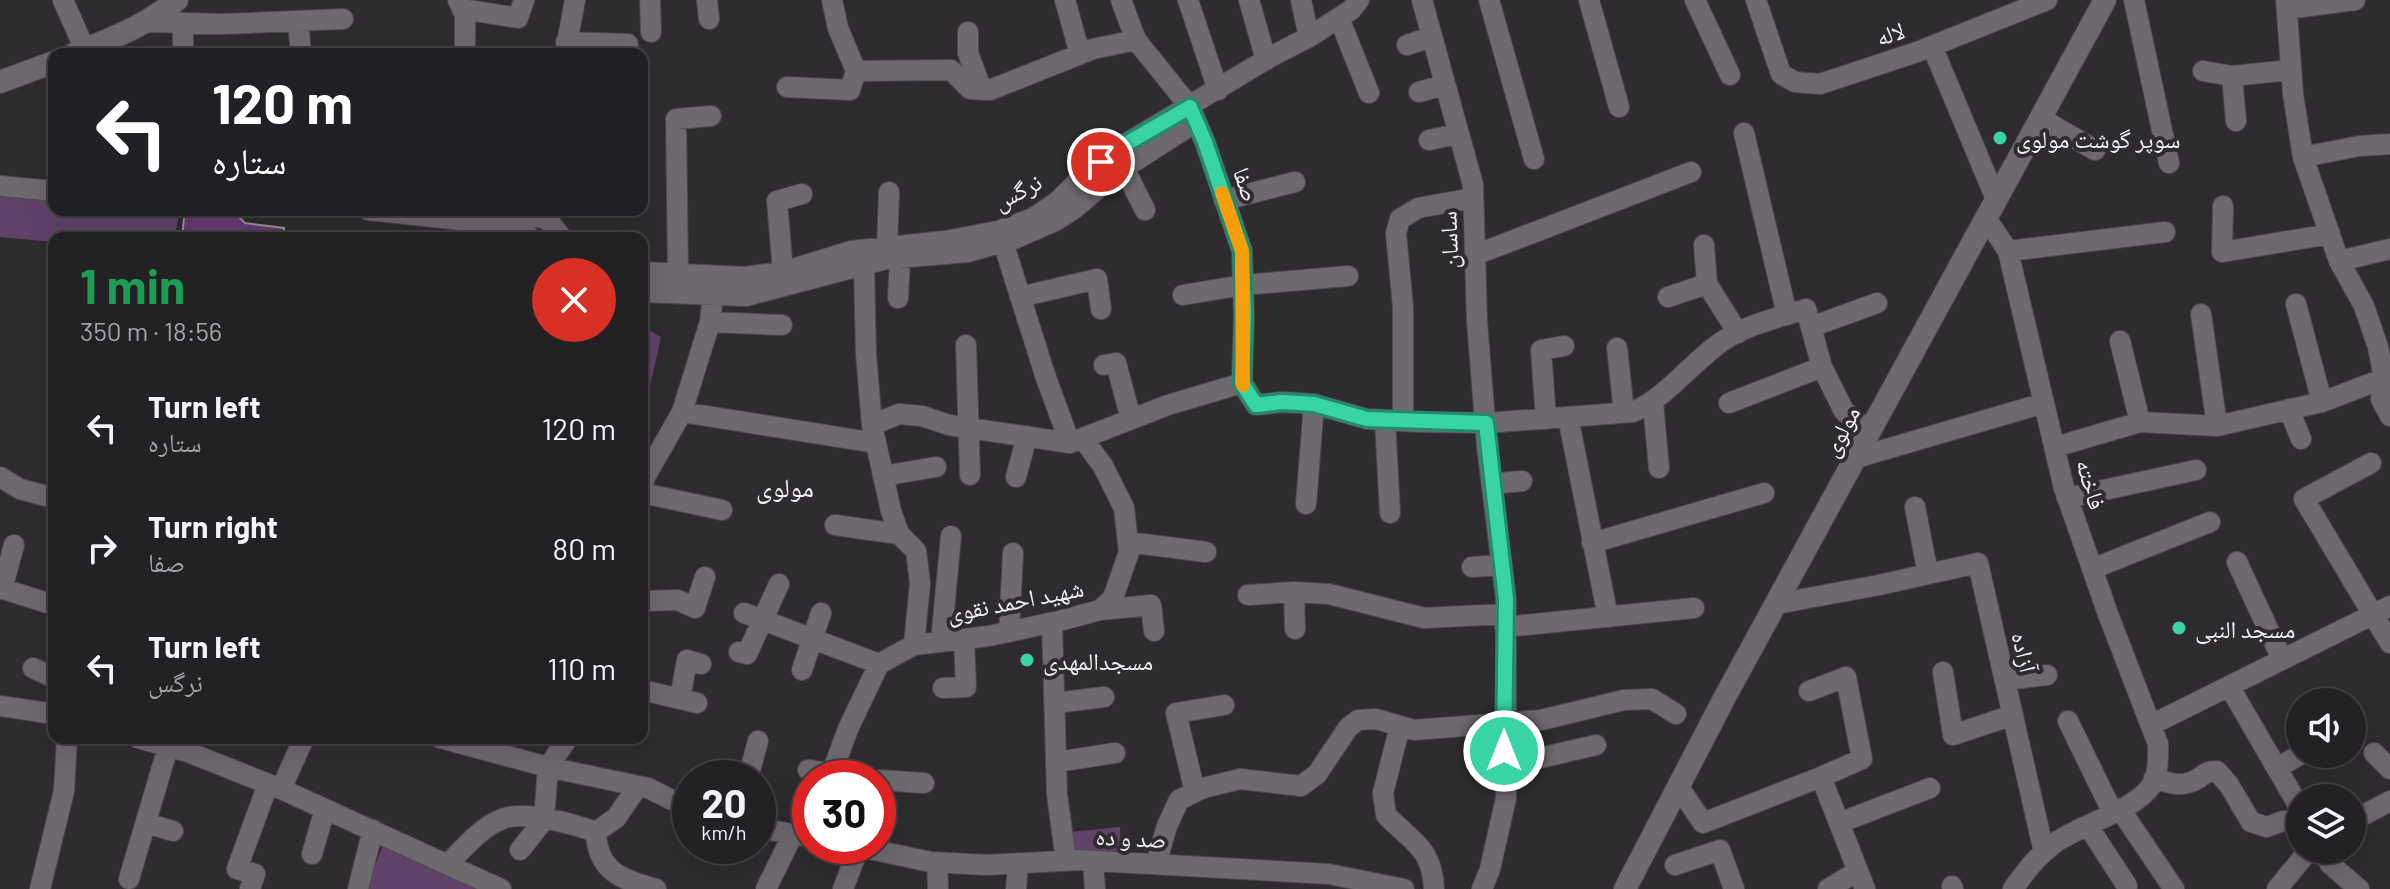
<!DOCTYPE html>
<meta charset="utf-8">
<style>
:root{--surface:#232124;--page:#2b292c;--text:#f1f3f6;--muted:#a3a3a6;--line:#403e41}
body{margin:0;font-family:Barlow,"Noto Naskh Arabic",sans-serif;background:var(--page);color:var(--text);height:100vh;display:flex;flex-direction:column;font-size:30px;white-space:nowrap}
*{box-sizing:border-box;margin:0}
p{font-size:26px;color:var(--muted)}
.icon{flex:none;width:44px;height:44px;fill:none;stroke:currentColor;stroke-width:2;stroke-linecap:round;stroke-linejoin:round}
.map{position:relative;flex:1;overflow:hidden}
.sheet{position:absolute;left:48px;top:232px;width:600px;height:512px;display:flex;flex-direction:column;background:var(--surface);border-radius:16px;box-shadow:0 8px 32px #0002,0 0 0 2px var(--line)}
.sheet>*{flex:none}
.top-card{position:absolute;left:48px;top:48px;width:600px;height:168px;border-radius:16px;box-shadow:0 8px 32px #0002,0 0 0 2px var(--line);background:#202124;color:#fff;overflow:hidden}
.controls{position:absolute;left:2286px;top:688px;display:grid;gap:16px}
.controls a{display:grid;place-items:center;width:80px;height:80px;border-radius:50%;background:var(--surface);box-shadow:0 8px 32px #0002,0 0 0 2px var(--line);font-size:40px}
.speed{position:absolute;left:672px;top:760px;display:flex;gap:16px;font-size:40px;font-weight:700;text-align:center}
.speed>*{display:grid;place-content:center;width:104px;height:104px;border-radius:50%;background:var(--surface);box-shadow:0 8px 32px #0002,0 0 0 2px var(--line);line-height:1}
.speed small{font-size:20px;font-weight:400}
.speed .limit{border:12px solid #d22;background:#fff;color:#111}
.pin{position:absolute;display:grid;place-items:center;width:68px;height:68px;color:#fff;margin:-34px;border:4px solid #fff;border-radius:50%;box-shadow:0 2px 8px #0007}
.me{position:absolute;width:88px;margin:-44px;rotate:0deg;stroke-linejoin:round;filter:drop-shadow(0 0 6px #0008)}
.turn{display:flex;align-items:center;gap:28px;height:168px;padding:0 32px;font-size:36px}
.turn .icon{width:104px;height:104px;stroke-width:2.5}
.turn b{display:block;font-size:56px;line-height:68px}
.round{display:grid;place-items:center;flex:none;width:84px;height:84px;border-radius:42px;background:var(--page)}
.head{display:flex;align-items:center;justify-content:space-between;height:136px;padding:0 32px}
h1{font-size:48px;font-weight:700;line-height:60px;color:#1e9e55}
ul{padding:0;list-style:none}
li{display:flex;align-items:center;gap:24px;height:120px;padding:0 32px}
li div{flex:1}
li b{display:block;font-size:30px}
li em{font-style:normal}
.map>svg:first-child{display:block}
</style>
<div class="map">
<svg width="2390" height="889" viewBox="0 0 2390 889">
<rect width="100%" height="100%" fill="#2f2c30"/>
<!-- green -->
<path fill="#61436a" d="M0 195 54 200V210L180 211 174 238H54V242L0 237Z
M642 326 661 337 648 395 642 394Z
M1120 827 1121 854 1072 855 1070 832Z
M383 845 481 889H366Z"/>
<!-- building -->
<path fill="#683c75" stroke="#979398" stroke-width="2" d="M195 210H232L245 223 284 228V238H182L184 218Z"/>
<g fill="none" stroke-linecap="round" stroke-linejoin="round">
<defs>
<path id="minor" d="M63 0 85 50
M458 0 465 14V54
M650 0 651 32
M707 0 709 19
M1065 0 1080 54
M1121 0 1136 40 1190 107 1205 142 1242 251 1244 315 1242 383 1256 405 1282 402 1314 404 1367 419 1419 422 1486 423 1633 412C1668 396 1689 365 1720 343 1744 325 1777 318 1806 309L1822 367 1844 411 1869 432
M1188 0 1218 90
M1249 0 1266 60
M1301 0 1309 37
M1422 0 1473 185 1477 321 1487 447 1506 599V798L1490 869 1482 889
M1489 0 1534 159
M1589 0 1619 107
M1695 0 1730 75
M1756 0 1781 74 1795 82 1820 84 1917 52 2047 0
M2134 0 2169 163
M2286 0 2293 94 2303 157 2339 261 2364 306 2378 347 2384 378 2381 399 2390 416
M462 9 518 18 524 0
M2287 9 2355 0
M1339 18 1369 93
M298 21 301 54
M149 22 224 24 343 19
M968 32V53L982 90
M566 42 628 44
M1407 45 1431 37
M1932 46 1996 199
M183 54V24
M565 54 575 0
M856 71 951 70 970 89 990 90 1093 49 1136 40
M2203 71 2232 76
M787 87 850 90 856 71 838 28 832 0
M1419 92 1444 85
M2040 118 2095 150
M2236 121 2232 76 2291 70
M1744 133 1787 315
M1429 140 1458 134
M2303 157 2359 146 2390 144
M1124 168 1145 210
M0 186 54 191
M1224 200 1295 182
M2223 206 2222 252 2330 234
M368 210 518 226 531 238
M506 210 547 219 562 238
M1986 218 2008 251 2064 488 2108 614 2158 744C2158 757 2159 775 2151 786 2134 811 2079 825 2055 843 2037 856 2025 872 2013 889
M1003 242 1046 378 1070 443
M1704 245 1707 284 1738 333
M887 246 889 192
M2008 251 2165 232
M1475 255 1691 172
M2339 261 2390 249
M864 265 866 354 872 425 891 511 899 534 916 551 920 583 914 645
M642 272 744 277 783 272 851 251 945 241 998 231 1033 218 1057 202 1084 175 1117 149 1272 56 1309 37 1351 10 1359 0
M783 272 777 201 802 194
M678 274 676 119 711 116
M642 292 746 296 886 259 968 252 1014 239 1055 221 1074 209 1116 173 1196 122
M1183 295 1243 285 1348 276
M1020 297 1097 279 1101 309
M1668 297 1707 284
M898 298 900 258
M2296 304 2322 402
M2201 314 2217 426
M710 322 782 325
M1811 327 1877 303
M2120 341 2140 422
M966 345 970 475
M1617 348 1624 412
M1104 365 1116 363 1131 419
M1653 403 1659 468
M1729 403 1822 367
M2289 409 2301 439
M682 412 876 443
M1568 417 1608 617
M1546 419 1541 350 1564 346
M1385 420 1390 513
M1403 421V307L1396 233 1400 219 1418 208 1473 198
M872 425 899 414 922 416 949 425 1070 443 1168 405 1242 383
M2055 447 2140 422 2217 426 2322 402 2390 376
M1856 458 2044 403
M2371 463 2304 499 2390 643
M883 476 936 467
M0 477 20 489 54 498
M1016 477 1027 436
M1492 484 1522 481
M642 489 645 477 682 412 710 322 713 294
M642 493 722 510
M2067 498 2196 470
M1306 504 1314 404
M1915 507 1928 574
M835 525 899 534
M1128 542 1206 552
M1592 543 1764 493
M2237 562 2282 659
M1472 567 1502 565
M2092 569 2210 522
M0 588 54 605
M2 589 14 545
M1294 592 1295 629
M1248 595 1294 592 1329 594 1424 618 1505 614
M642 601 678 600 695 608 705 577
M1776 604 1879 585 1978 563 2044 852
M1100 610 1151 605 1154 631
M744 613 879 664
M1052 623 1057 794 1066 861
M1505 627 1694 608
M1009 632 1013 553
M941 642 951 536
M739 652 747 654 779 584
M33 668 54 678
M802 670 821 613
M1943 672 1953 735 2013 715
M2005 680 2047 675
M2229 686 2300 808
M943 688 966 687 964 639
M642 690 697 703
M1809 691 1846 677 1862 759 1821 777 1865 889
M680 699 687 660 701 664
M1055 703 1104 697
M0 706 54 714
M2068 721 2113 813
M2151 725 2390 606
M1400 726 1383 793 1386 815C1412 842 1432 847 1434 889
M138 738 188 752 281 789 304 738
M440 738 548 767 648 788 690 809
M2374 753 2390 769
M1056 762 1115 753
M1505 766 1596 745
M2277 768 2301 754
M808 770 867 778
M748 778 758 741
M830 778 848 729 879 664 914 645 989 636 1059 621 1100 610 1113 598 1129 552 1124 508 1103 466 1083 439
M2154 778C2171 784 2183 788 2199 778 2206 773 2208 771 2217 771L2229 785 2251 822 2267 827 2283 821H2300
M878 780 924 783
M1678 786 1703 823 1821 777
M281 789 501 889
M1195 792 1176 713 1224 705
M2120 809 2174 889
M2352 821 2390 801
M146 823 173 831
M1839 823 1930 788
M2088 826 2127 886
M758 828 810 837
M596 832C597 871 622 880 656 889
M855 846 931 862 987 865 1079 860 1329 874 1404 889
M520 850 544 820 548 767 568 738
M2324 850 2330 864 2359 889
M312 854 325 809
M1093 861 1095 889
M937 862 938 889
M448 864C464 848 480 828 502 819 525 810 573 824 596 832L616 818 638 786
M1156 864 1167 826 1179 800 1203 788 1240 779 1301 786 1317 774 1348 728 1358 720 1376 719 1414 730 1541 720 1624 700 1652 699 1676 714
M1675 865 1720 850 1734 889
M129 879 168 747
M1952 886 1953 889
M40 889 64 791 67 738
M250 889 255 874 237 869 268 784
M358 889 373 830
M766 889 793 834
M843 889 859 847
M1016 889 1018 863
M1828 889 1858 871
M2277 889 2309 850"/>
<path id="secondary" d="M74 54C115 37 142 28 177 0
M0 82 54 62
M1625 889 1726 695 2105 0"/>
</defs>
<!-- minor casing -->
<use href="#minor" stroke="#4c494d" stroke-width="22"/>
<!-- secondary casing -->
<use href="#secondary" stroke="#4c494d" stroke-width="24"/>
<!-- minor -->
<use href="#minor" stroke="#6d696e" stroke-width="20"/>
<!-- secondary -->
<use href="#secondary" stroke="#6d696e" stroke-width="22"/>
</g>
<g fill="none" stroke-linecap="round" stroke-linejoin="round">
<defs>
<path id="route" d="M1101 162 1117 149 1190 107 1205 142 1242 251 1244 315 1242 383 1256 405 1282 402 1314 404 1367 419 1486 423 1506 599 1504 751"/>
</defs>
<!-- route casing -->
<use href="#route" stroke="#248a6c" stroke-width="20"/>
<!-- route -->
<use href="#route" stroke="#38d4a6" stroke-width="14"/>
<!-- slow -->
<path stroke="#f59e0b" stroke-width="14" d="M1222 193 1242 251 1243 385"/>
</g>
<!-- markers -->
<g fill="#38d4a6" stroke="#2f2c30" stroke-width="3">
<circle cx="2000" cy="138" r="8"/>
<circle cx="2179" cy="628" r="8"/>
<circle cx="1027" cy="660" r="8"/>
</g>
<g text-anchor="middle" dominant-baseline="central" stroke-width="8" stroke-linejoin="round" paint-order="stroke">
<!-- street labels -->
<g font-size="24" fill="#f2f0f3" stroke="#2f2c30">
<text transform="translate(1890 33) rotate(-18)">لاله</text>
<text transform="translate(1247 184) rotate(71)">صفا</text>
<text transform="translate(1017 191) rotate(-28)">نرگس</text>
<text transform="translate(1448 240) rotate(-92)">ساسان</text>
<text transform="translate(1840 431) rotate(-62)">مولوی</text>
<text transform="translate(2092 484) rotate(74)">فاخته</text>
<text transform="translate(1015 600) rotate(-11)">شهید احمد نقوی</text>
<text transform="translate(2025 652) rotate(77)">آزاده</text>
<text transform="translate(1131 837) rotate(3)">صد و ده</text>
</g>
<!-- poi labels -->
<g font-size="24" fill="#f2f0f3" stroke="#2f2c30" text-anchor="start">
<text x="2016" y="138">سوپر گوشت مولوی</text>
<text x="2195" y="628">مسجد النبی</text>
<text x="1043" y="660">مسجدالمهدی</text>
</g>
<!-- neighbourhood labels -->
<g font-size="26" fill="#f2f0f3" stroke="#2f2c30">
<text x="785" y="486">مولوی</text>
</g>
</g>
</svg>
<div class="controls">
<a><svg class="icon" aria-label="sound" viewBox="0 0 24 24"><path d="M4 9h4l5-4v14l-5-4H4zM17 9q2 3 0 6"/></svg></a>
<a><svg class="icon" aria-label="layers" viewBox="0 0 24 24"><path d="M12 4l9 5-9 5-9-5zM3 14l9 5 9-5"/></svg></a>
</div>
<div class="speed"><div>20<small>km/h</small></div><div class="limit">30</div></div>
<div class="pin" style="left:1101px;top:162px;background:#d93025"><svg class="icon" aria-label="arrive" viewBox="0 0 24 24"><path d="M6 21V4h12l-3 4 3 4H6"/></svg></div>
<svg class="me" style="left:1504px;top:751px" viewBox="-20 -20 40 40"><circle r="17" fill="#38d4a6" stroke="#fff" stroke-width="3"/><path d="M0-11L8 9 0 5-8 9z" fill="#fff"/></svg>
<div class="top-card">
<div class="turn"><svg class="icon" aria-label="left" viewBox="0 0 24 24"><path d="M17 20v-9H6M10 6l-5 5 5 5"/></svg><div><b>120 m</b>ستاره</div></div>
</div>
<section class="sheet">
<div class="head"><div><h1>1 min</h1><p>350 m · 18:56</p></div><a class="round" style="background:#d93025;color:#fff"><svg class="icon" aria-label="close" viewBox="0 0 24 24"><path d="M6 6l12 12M18 6L6 18"/></svg></a></div>
<ul>
<li><svg class="icon" aria-label="left" viewBox="0 0 24 24"><path d="M17 20v-9H6M10 6l-5 5 5 5"/></svg><div><b>Turn left</b><p>ستاره</p></div><em>120 m</em></li>
<li><svg class="icon" aria-label="right" viewBox="0 0 24 24"><path d="M7 20v-9h11M14 6l5 5-5 5"/></svg><div><b>Turn right</b><p>صفا</p></div><em>80 m</em></li>
<li><svg class="icon" aria-label="left" viewBox="0 0 24 24"><path d="M17 20v-9H6M10 6l-5 5 5 5"/></svg><div><b>Turn left</b><p>نرگس</p></div><em>110 m</em></li>
</ul>
</section>
</div>
